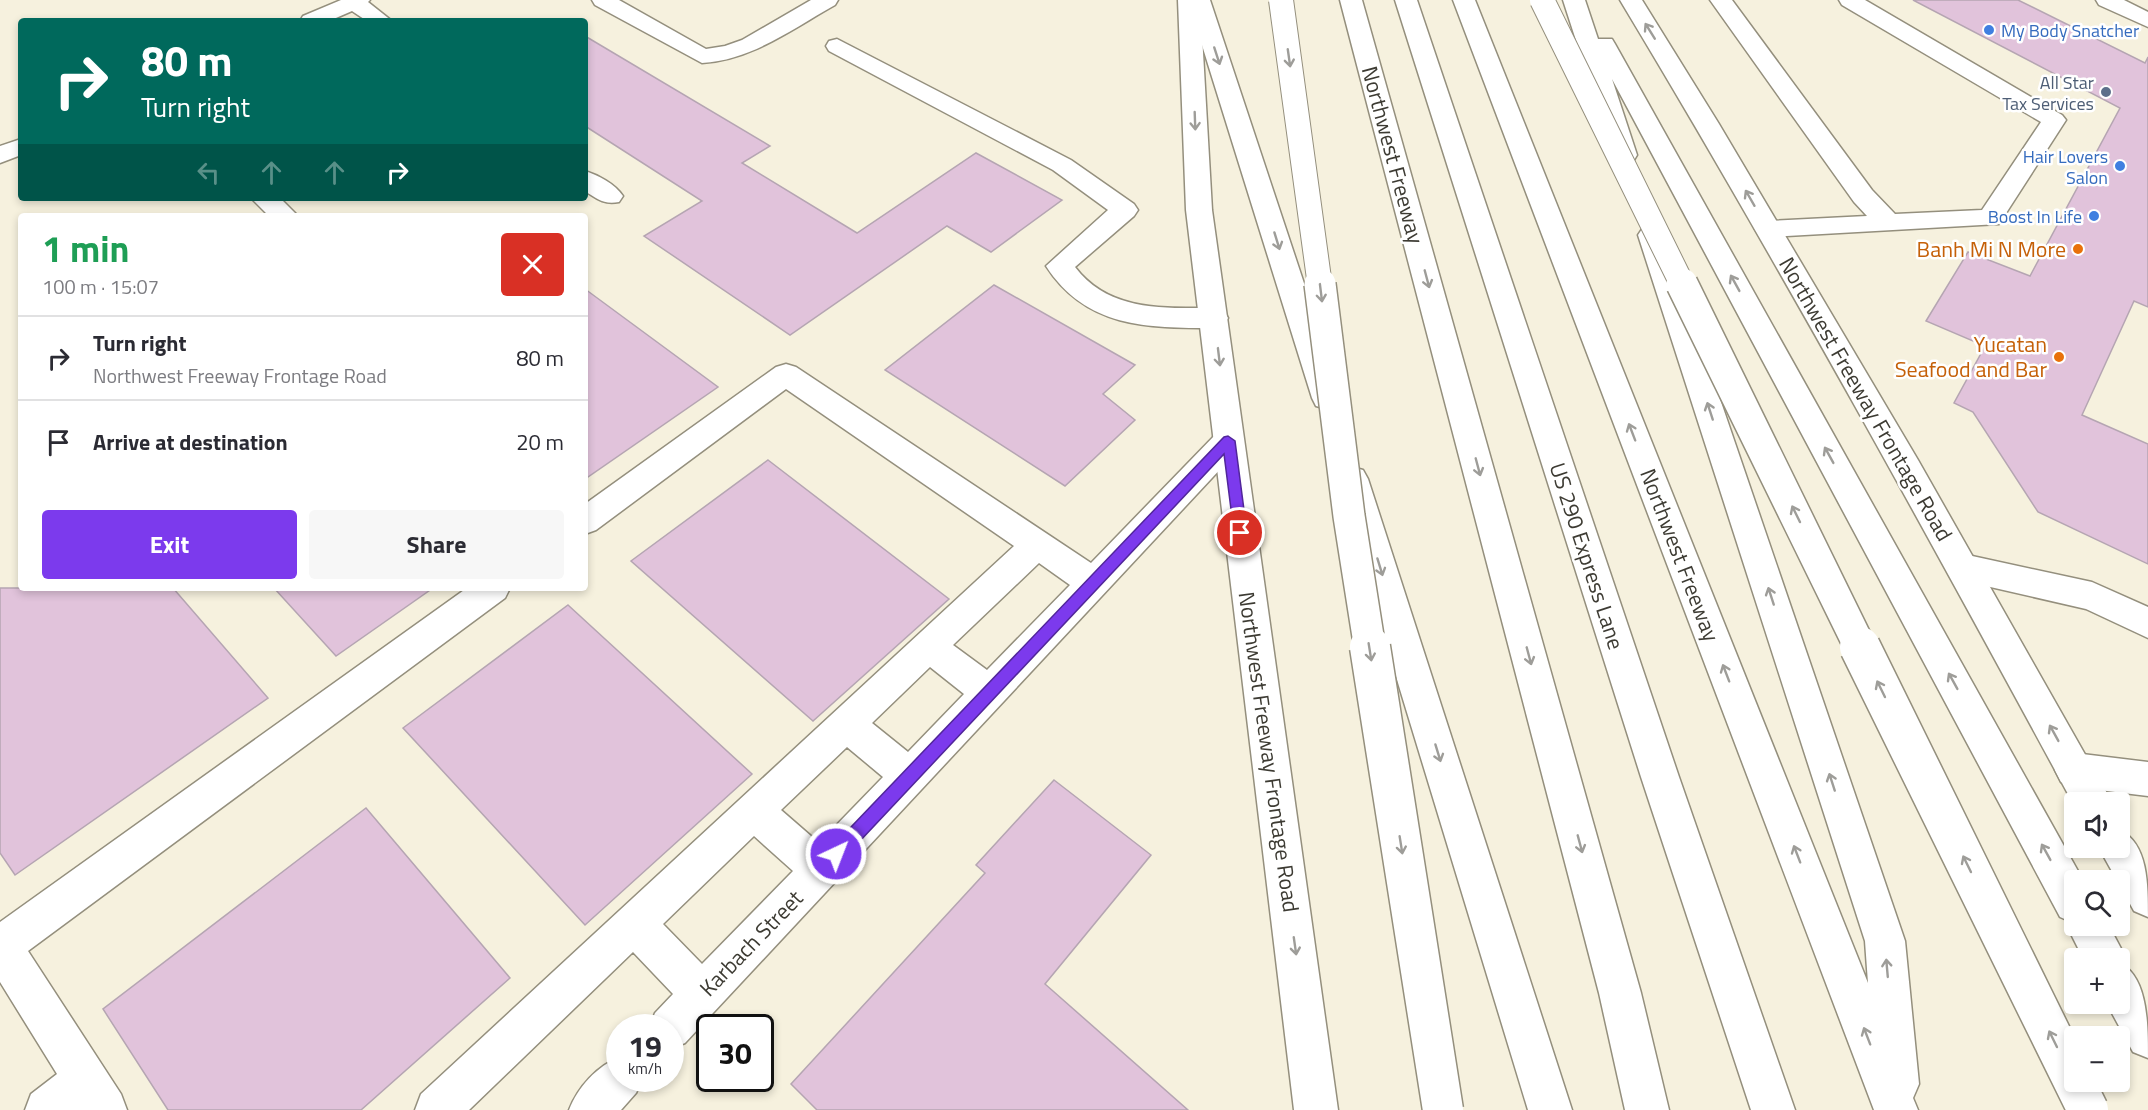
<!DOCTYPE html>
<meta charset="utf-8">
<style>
:root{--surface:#fff;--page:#f7f7f7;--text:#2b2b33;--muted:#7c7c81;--line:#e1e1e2;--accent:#7c3aed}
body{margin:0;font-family:"Titillium Web",sans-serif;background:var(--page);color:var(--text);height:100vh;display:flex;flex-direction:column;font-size:22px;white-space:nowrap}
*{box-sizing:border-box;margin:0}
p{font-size:20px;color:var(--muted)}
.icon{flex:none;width:33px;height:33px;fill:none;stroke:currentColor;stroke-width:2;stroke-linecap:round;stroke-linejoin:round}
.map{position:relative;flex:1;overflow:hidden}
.details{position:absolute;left:18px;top:213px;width:570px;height:378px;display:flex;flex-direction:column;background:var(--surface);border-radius:6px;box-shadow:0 3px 9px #0003}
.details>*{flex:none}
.hud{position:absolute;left:18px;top:18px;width:570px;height:183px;border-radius:6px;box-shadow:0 3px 9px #0003;background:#00695c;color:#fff;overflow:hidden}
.buttons{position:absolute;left:2064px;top:792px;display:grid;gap:12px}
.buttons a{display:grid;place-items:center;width:66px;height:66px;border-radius:6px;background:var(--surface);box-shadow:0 3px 9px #0003;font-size:30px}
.speed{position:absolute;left:606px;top:1014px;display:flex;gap:12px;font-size:30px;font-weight:700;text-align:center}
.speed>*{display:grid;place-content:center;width:78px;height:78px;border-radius:50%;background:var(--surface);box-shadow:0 3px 9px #0003;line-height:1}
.speed small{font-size:15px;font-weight:400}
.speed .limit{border:3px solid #111;border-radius:9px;background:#fff;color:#111}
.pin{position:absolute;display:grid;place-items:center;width:51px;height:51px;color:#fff;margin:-26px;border:3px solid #fff;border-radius:50%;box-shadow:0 2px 6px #0007}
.me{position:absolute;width:66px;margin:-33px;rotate:43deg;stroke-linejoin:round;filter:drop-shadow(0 0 4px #0008)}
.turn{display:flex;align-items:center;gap:21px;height:126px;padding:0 24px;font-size:27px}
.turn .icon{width:78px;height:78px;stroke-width:2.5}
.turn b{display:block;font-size:42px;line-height:51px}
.lanes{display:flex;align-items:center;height:57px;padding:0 24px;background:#0003;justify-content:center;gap:30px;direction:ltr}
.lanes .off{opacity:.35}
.round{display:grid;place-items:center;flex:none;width:63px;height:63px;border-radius:6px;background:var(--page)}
.headline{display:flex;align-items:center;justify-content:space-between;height:102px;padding:0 24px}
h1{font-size:36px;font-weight:700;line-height:45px;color:#1e9e55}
.button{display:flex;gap:12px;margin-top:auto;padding:12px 24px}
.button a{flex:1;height:69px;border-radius:6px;background:var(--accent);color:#fff;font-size:24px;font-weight:700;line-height:69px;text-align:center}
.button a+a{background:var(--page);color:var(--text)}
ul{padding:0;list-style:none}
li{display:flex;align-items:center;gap:18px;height:84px;padding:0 24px;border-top:2px solid var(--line)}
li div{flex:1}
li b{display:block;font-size:22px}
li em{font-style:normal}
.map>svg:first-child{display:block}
</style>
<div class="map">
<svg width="2148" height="1110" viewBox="0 0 2148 1110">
<rect width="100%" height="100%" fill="#f6f1de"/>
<!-- building -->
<path fill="#e1c3db" stroke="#b5a5b2" stroke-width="1.5" d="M1913 0H2018L2145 63 2148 57V307L2134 301 2082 415 2148 444V564L2038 512 1973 412 1954 403 1985 346 1926 321 1968 252 2030 276 2120 108Z
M585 36 770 146 742 163 857 233 976 153 1062 200 991 252 947 226 790 335 644 236 702 201 585 126Z
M994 285 1135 365 1103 394 1135 420 1065 486 885 370Z
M585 289 718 387 585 479Z
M768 460 949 599 813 721 631 561Z
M0 588H173L268 698 15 875 0 853Z
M274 588H433L336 656Z
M568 605 752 774 585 925 403 728Z
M1054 780 1151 855 1045 984 1188 1110H817L791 1084 985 873 976 865Z
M366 808 510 978 361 1110H168L103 1009Z"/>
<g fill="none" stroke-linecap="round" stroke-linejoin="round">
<defs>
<path id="minor" d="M341 0H370L368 2 392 21H367L352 11 329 21H300L303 16Z
M592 0H619L706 49 725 46 742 40 811 0H838L835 5C792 29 752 60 702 63L595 5Z
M1710 0H1732L1872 190 1895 214 1982 210 2041 122 1842 5 1839 0H1865L2062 115 2066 120 1999 224 1768 237 1759 235 1755 229 1759 223 1768 221 1867 216 1854 202Z
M2096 0H2124L2148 12V27L2099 5Z
M837 39 1071 160 1134 204 1138 210 1134 216 1075 267C1109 312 1164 308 1214 308L1224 311 1228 318 1224 325 1214 328C1147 328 1086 328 1046 266L1108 210 1053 170 829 51 826 46 829 41Z
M21 139V155L0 163V146Z
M585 171C598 175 615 184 623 196L619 202C604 205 597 199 585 191Z
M251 198H280L298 216H269Z
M786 364 796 367 1091 563 1217 433 1228 429 1239 433 1243 441 1239 449 685 1043 670 1049V1028H649L655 1013 673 994 633 952 469 1110H415L421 1094 1014 546 786 389 596 530 585 534V504L776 367ZM1039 563 1070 585 987 670 953 645ZM930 667 964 694 908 752 872 723ZM847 747 883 777 819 843 781 810ZM754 836 793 871 702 964 663 924Z
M1963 554 2092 582 2148 607V638L2086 609 1951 578 1946 568 1951 558Z
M467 588H510L505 598 28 951 121 1094 127 1110H25L31 1094 57 1074 0 982V922Z
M2074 753 2148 762V796L2074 787 2061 782 2055 770 2061 758Z
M620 1057V1078H643L636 1093 621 1110H569C578 1087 597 1066 620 1057Z"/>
<path id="major" d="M1178 0H1200L1212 210 1338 1110H1294L1186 210Z
M1620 0H1642L1719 124 1918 460 2112 802H2074V805C1927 534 1779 264 1620 0Z
M2120 830C2148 844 2148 884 2148 917L2134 911 2099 848H2120Z"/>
<path id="highway" d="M1188 0H1210L1342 398 1338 406 1327 409 1316 406 1312 398Z
M1340 0H1362L1641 993 1669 1110H1625L1599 993Z
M1395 0H1417L1679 777 1795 1110H1751L1641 777Z
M1453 0H1475L1868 983 1865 941 1638 235 1642 229 1651 226 1660 229 1664 235 1905 941 1919 1084 1913 1098 1918 1110H1874Z
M1563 0H1585L1598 39H1612L1615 44 2083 880H2074V926H2109L2126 958 2123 965C2148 980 2148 1027 2148 1058L2133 1052 2107 1004H2120V958H2083L2067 926 2069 921 2060 917 1612 79 1637 155 1634 160 1625 163 1616 160 1613 155Z
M1352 467 1363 470 1368 479 1572 1110H1528L1336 479 1341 470Z"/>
</defs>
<!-- minor casing -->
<use href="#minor" stroke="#948f7d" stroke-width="3"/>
<!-- major casing -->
<use href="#major" stroke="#948f7d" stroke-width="3"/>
<!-- highway casing -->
<use href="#highway" stroke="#948f7d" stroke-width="3"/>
<!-- minor -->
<use href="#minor" fill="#fff" fill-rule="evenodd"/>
<!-- major -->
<use href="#major" fill="#fff" fill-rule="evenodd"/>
<!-- highway -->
<use href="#highway" fill="#fff" fill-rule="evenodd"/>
<defs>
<path id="highway-bridge-far2" d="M1281 0 1320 286
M1542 0 1683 286"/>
<path id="highway-bridge-far1" d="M1320 284 1349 516 1370 649
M1682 284 1861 649"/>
<path id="highway-bridge" d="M1370 647 1443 1110
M1860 647 2088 1110"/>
</defs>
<!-- highway-bridge-far2 casing -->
<use href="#highway-bridge-far2" stroke="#948f7d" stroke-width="26" stroke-linecap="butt"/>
<!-- highway-bridge-far1 casing -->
<use href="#highway-bridge-far1" stroke="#948f7d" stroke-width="34" stroke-linecap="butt"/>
<!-- highway-bridge casing -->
<use href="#highway-bridge" stroke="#948f7d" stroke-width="43" stroke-linecap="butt"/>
<!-- highway-bridge-far2 -->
<use href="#highway-bridge-far2" stroke="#fff" stroke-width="24"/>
<!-- highway-bridge-far1 -->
<use href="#highway-bridge-far1" stroke="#fff" stroke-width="31"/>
<!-- highway-bridge -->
<use href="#highway-bridge" stroke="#fff" stroke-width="40"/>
</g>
<!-- one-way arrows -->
<defs><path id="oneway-shaft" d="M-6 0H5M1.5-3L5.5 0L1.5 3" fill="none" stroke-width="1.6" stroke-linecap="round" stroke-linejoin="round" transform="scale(1.5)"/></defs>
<g stroke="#9e9d99">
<use href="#oneway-shaft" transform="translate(1650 31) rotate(-122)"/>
<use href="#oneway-shaft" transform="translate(1217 56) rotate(72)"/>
<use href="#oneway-shaft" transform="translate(1289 58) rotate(82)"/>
<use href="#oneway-shaft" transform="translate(1195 121) rotate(88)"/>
<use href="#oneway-shaft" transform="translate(1750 198) rotate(-120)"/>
<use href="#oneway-shaft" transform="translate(1277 241) rotate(73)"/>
<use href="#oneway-shaft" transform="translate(1427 279) rotate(75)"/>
<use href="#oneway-shaft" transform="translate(1735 283) rotate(-119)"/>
<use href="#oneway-shaft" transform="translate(1321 293) rotate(83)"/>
<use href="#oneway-shaft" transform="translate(1219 357) rotate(83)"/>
<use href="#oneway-shaft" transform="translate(1710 411) rotate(-108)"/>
<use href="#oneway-shaft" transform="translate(1632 432) rotate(-111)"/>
<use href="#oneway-shaft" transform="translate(1829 455) rotate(-119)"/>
<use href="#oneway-shaft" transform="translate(1478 467) rotate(75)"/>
<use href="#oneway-shaft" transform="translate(1796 514) rotate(-116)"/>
<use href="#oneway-shaft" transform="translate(1380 567) rotate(73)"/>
<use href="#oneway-shaft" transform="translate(1771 596) rotate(-108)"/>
<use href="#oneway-shaft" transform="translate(1370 652) rotate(81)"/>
<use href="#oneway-shaft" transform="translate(1529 656) rotate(75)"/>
<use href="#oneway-shaft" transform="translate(1726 673) rotate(-111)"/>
<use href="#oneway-shaft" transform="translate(1953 681) rotate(-119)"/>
<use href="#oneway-shaft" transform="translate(1881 689) rotate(-116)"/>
<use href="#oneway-shaft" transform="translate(2054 733) rotate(-119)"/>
<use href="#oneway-shaft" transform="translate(1438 753) rotate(73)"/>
<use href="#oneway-shaft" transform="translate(1832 782) rotate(-108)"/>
<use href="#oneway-shaft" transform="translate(1580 844) rotate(75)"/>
<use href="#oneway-shaft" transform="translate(1401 845) rotate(81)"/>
<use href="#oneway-shaft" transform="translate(2046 852) rotate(-119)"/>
<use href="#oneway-shaft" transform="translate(1797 854) rotate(-111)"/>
<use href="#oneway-shaft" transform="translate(1967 864) rotate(-116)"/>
<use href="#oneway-shaft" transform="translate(1295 946) rotate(82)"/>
<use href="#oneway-shaft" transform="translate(1887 968) rotate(-95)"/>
<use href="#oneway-shaft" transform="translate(1867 1036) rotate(-111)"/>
<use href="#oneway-shaft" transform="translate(2053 1039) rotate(-116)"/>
</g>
<!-- route -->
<path fill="#7c3aed" stroke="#51269a" stroke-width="1.5" d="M1228 436 1235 441 1247 533 1245 537 1240 538 1234 533 1224 454 842 860 836 862 830 860 828 854 830 849 1224 437Z"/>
<!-- markers -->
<g fill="#3f7fe0" stroke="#fff" stroke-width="2">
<circle cx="1989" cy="30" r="6"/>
<circle cx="2120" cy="166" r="6"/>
<circle cx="2094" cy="216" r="6"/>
</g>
<circle fill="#5c6f8a" stroke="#fff" stroke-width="2" cx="2106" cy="92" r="6"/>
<g fill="#e8710a" stroke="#fff" stroke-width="2">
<circle cx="2078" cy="249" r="6"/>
<circle cx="2059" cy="357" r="6"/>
</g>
<g text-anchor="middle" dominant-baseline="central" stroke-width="5" stroke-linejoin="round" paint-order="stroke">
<!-- far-shop labels -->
<g font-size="18" fill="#366cbe" stroke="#fff" text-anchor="end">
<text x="2001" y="30" text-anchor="start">My Body Snatcher</text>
<text x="2108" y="156">Hair Lovers<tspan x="2108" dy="21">Salon</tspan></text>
<text x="2082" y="216">Boost In Life</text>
</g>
<!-- far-service labels -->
<g font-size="18" fill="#4e5e75" stroke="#fff" text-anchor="end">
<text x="2094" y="82">All Star<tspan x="2094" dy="21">Tax Services</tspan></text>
</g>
<!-- street labels -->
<g font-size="22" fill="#3d3b33" stroke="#fff">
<text transform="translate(1393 155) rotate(75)">Northwest Freeway</text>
<text transform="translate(1866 399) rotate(60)">Northwest Freeway Frontage Road</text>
<text transform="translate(1680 555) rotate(69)">Northwest Freeway</text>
<text transform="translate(1587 556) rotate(72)">US 290 Express Lane</text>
<text transform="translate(1269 752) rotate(82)">Northwest Freeway Frontage Road</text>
<text transform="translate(751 943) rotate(-46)">Karbach Street</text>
</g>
<!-- food labels -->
<g font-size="22" fill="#c56008" stroke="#fff" text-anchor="end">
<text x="2066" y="249">Banh Mi N More</text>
<text x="2047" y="344">Yucatan<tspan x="2047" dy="25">Seafood and Bar</tspan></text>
</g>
</g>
</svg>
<div class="buttons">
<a><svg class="icon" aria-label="sound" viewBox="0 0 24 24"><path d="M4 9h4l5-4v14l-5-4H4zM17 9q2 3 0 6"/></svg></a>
<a><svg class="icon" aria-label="search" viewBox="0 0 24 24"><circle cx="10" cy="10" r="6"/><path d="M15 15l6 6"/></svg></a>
<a>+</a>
<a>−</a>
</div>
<div class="speed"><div>19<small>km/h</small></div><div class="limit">30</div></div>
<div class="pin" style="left:1240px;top:533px;background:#d93025"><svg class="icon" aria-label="arrive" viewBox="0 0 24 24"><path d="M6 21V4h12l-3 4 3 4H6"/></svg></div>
<svg class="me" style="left:836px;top:854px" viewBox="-20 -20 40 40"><circle r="17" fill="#7c3aed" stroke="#fff" stroke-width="3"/><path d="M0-11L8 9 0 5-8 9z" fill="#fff"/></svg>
<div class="hud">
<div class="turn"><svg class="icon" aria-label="right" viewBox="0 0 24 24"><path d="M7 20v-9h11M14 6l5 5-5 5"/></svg><div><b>80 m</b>Turn right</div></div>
<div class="lanes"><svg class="icon off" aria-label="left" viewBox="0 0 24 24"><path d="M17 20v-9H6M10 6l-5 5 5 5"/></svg><svg class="icon off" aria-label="ahead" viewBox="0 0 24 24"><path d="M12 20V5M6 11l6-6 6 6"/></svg><svg class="icon off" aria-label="ahead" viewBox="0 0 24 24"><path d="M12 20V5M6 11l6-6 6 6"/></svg><svg class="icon" aria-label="right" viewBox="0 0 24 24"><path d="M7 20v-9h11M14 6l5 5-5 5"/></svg></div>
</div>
<section class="details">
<div class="headline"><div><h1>1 min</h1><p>100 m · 15:07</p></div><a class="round" style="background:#d93025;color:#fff"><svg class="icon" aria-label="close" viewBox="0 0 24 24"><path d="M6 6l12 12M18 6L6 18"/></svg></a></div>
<ul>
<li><svg class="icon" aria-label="right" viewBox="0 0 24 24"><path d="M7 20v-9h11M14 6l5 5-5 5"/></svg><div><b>Turn right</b><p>Northwest Freeway Frontage Road</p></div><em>80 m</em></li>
<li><svg class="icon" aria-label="arrive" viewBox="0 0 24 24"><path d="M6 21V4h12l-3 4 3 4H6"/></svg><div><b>Arrive at destination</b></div><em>20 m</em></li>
</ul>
<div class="button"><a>Exit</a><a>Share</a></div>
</section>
</div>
